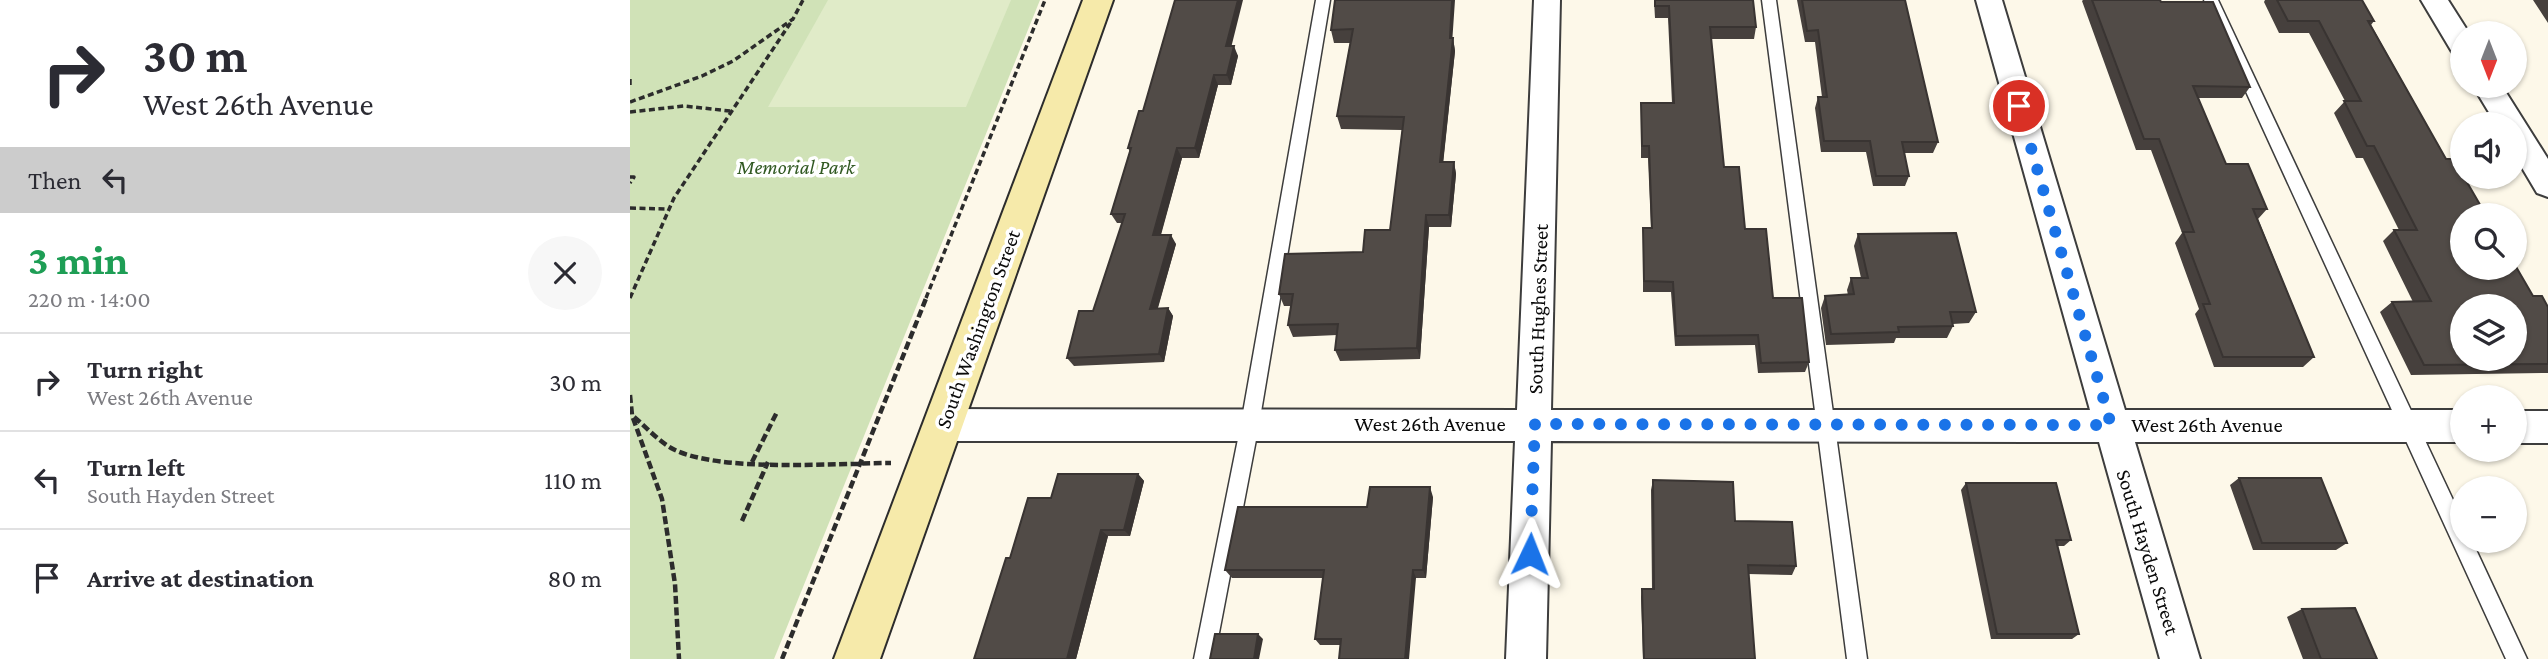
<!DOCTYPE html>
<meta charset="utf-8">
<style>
:root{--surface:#fff;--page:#f7f7f7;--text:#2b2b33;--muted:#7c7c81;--line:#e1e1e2}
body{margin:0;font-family:"Crimson Pro",serif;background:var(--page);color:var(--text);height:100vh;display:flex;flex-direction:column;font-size:26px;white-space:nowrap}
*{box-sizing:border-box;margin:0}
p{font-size:23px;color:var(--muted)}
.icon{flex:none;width:38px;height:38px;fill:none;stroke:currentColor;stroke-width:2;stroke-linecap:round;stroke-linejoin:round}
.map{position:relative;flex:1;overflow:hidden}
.drawer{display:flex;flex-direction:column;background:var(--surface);width:630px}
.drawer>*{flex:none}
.top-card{background:#fff;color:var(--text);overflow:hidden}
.needle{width:46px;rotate:180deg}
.fabs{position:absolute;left:1820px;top:21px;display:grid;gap:14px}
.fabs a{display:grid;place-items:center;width:77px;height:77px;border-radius:50%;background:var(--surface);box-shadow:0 2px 5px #0004;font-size:35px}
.pin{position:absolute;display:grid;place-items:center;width:60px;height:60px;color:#fff;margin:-30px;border:4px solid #fff;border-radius:50%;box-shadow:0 2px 7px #0007}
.me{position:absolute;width:77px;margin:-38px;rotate:2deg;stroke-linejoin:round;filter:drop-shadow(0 0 5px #0008)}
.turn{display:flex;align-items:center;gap:24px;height:147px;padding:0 28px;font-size:32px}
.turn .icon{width:91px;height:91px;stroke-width:2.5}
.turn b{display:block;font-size:49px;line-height:60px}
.then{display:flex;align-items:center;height:66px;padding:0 28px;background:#0003;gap:14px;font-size:26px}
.round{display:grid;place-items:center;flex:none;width:74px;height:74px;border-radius:37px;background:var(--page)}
.overview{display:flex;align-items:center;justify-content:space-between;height:119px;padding:0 28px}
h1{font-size:42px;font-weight:700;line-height:52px;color:#1e9e55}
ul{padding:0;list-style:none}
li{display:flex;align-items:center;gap:21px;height:98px;padding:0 28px;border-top:2px solid var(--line)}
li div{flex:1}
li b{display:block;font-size:26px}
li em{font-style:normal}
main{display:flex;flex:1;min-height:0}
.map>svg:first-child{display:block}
</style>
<main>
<section class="drawer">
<div class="top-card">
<div class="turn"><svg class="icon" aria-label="right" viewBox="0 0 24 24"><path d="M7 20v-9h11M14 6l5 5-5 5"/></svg><div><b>30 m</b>West 26th Avenue</div></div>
<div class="then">Then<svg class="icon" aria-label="left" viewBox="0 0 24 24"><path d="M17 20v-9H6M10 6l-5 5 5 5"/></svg></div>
</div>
<div class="overview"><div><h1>3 min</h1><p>220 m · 14:00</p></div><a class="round"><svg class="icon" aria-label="close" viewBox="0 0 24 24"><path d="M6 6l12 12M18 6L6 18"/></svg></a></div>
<ul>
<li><svg class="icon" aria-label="right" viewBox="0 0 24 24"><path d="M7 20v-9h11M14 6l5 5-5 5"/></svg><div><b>Turn right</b><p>West 26th Avenue</p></div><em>30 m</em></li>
<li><svg class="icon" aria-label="left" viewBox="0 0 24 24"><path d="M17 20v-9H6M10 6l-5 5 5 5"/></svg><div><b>Turn left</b><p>South Hayden Street</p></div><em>110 m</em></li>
<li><svg class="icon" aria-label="arrive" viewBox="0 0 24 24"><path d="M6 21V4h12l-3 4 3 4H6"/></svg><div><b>Arrive at destination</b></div><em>80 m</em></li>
</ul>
</section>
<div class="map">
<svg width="1918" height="659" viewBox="0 0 1918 659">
<rect width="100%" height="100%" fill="#fdf8e9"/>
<!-- green -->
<path fill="#d0e2b7" d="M0 0H410L144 659H0Z"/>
<!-- pitch -->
<path fill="#e0ebc8" d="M198 0H381L336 107H138Z"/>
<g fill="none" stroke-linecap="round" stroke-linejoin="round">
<defs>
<path id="service" d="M686 0H700L629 424 584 659H564L611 424Z
M1132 0H1146L1237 659H1217Z
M1574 0H1588L1832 519V541H1842L1897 659H1876Z"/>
<path id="minor" d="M904 0H930L921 410H1460L1346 0H1372L1495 410H1832V442H1505L1570 659H1530L1469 442 921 441 916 659H876L885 441H313L301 436 295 425 301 414 313 409 887 410Z
M1791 0H1818L1839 33H1832V55L1822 52Z
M1843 86H1872L1918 159V197L1907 193 1885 156V124H1866Z
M1885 411H1918V443H1885Z"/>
<path id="secondary" d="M453 0H483L250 659H204Z"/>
</defs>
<!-- service casing -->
<use href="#service" stroke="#3d3d3d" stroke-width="3"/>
<!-- minor casing -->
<use href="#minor" stroke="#3d3d3d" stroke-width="4"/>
<!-- secondary casing -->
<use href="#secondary" stroke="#2c2c2c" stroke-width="4"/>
<!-- path-far1 -->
<path stroke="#2c2c2c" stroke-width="3.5" stroke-dasharray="6 3.5" stroke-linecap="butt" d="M0 79V86
M0 102 72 76 103 61 163 19 173 0
M0 112 54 106 100 111
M0 177H4L0 183
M0 208 38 209
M0 298 44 198 163 19
M296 298 415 0"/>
<!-- path -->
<path stroke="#2c2c2c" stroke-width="4.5" stroke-dasharray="8 3.5" stroke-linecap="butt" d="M0 395 2 415C15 426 28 441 43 449 90 473 206 463 261 463
M3 418 32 499 45 584 49 659
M122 462 147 412
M112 521 138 462
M152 659 297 296"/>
<!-- service -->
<use href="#service" fill="#fff" fill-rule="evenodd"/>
<!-- minor -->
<use href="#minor" fill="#fff" fill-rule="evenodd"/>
<!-- secondary -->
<use href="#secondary" fill="#f6eaaa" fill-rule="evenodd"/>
</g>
<!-- wall -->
<path fill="#46403d" d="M705 0 823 38 825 51 813 162H824L826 174 821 227H799L790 359 710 361 705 350 707 335 663 337 658 325 661 306H654L649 294 733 252 760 230 772 130 711 129 707 116 720 43H704L701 30Z
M1024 0H1123L1126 27 1124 39H1081L1094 167 1115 229 1143 298 1179 362 1175 372 1128 373 1125 345 1045 346 1041 292H1013V228H1021L1018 158H1011V103H1042L1038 18H1025Z
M1167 0H1275L1308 142 1303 153H1274L1279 176 1275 186H1243L1236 152H1191L1185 108 1188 97H1192L1185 42H1175Z
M1453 0H1530L1620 87 1612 98H1567L1596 164 1637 209 1628 219 1684 357 1673 367H1584L1565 314 1569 309 1545 243 1552 233 1521 150H1506L1452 1Z
M1635 0H1732L1744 21 1741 25 1816 159 1903 296 1918 307V373L1781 375 1750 312 1762 302H1783L1753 241 1764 230H1769L1733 158H1726L1704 113 1715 101 1679 33H1649L1634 2Z
M1903 0H1918V23Z
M602 46 608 56 601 85H588L569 158H552L531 235 546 244 528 308H538L543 316 534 362 444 366 437 358 463 311 492 223H487L481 214 500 152 498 148 513 111Z
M1228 234 1346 312 1339 323 1323 324V326L1317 338H1266L1264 343 1196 345 1191 308 1195 296 1218 295 1217 290 1221 278H1231L1224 246Z
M508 474 514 481 500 536H478L446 659H344L380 558 421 498Z
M1609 478 1717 543 1706 550H1623L1600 485Z
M1023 480 1105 521 1166 566 1162 575 1118 574 1125 659H1013L1011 597 1012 589H1022L1021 490Z
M1336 483 1441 540 1434 546H1427L1449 634 1442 639H1361L1331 490Z
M803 497 796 578H786L710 645H690L685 639 693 578H602L595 570 737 507Z
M1672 609 1747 659H1673L1657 617Z"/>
<!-- shaded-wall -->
<path fill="#393432" d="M608 0H613L599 56 596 46Z
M822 0H825L822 44 823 38 825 51 812 174 810 162Z
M604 46 608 56 601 85 597 75Z
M584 75 588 85 569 158 565 148Z
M547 148 552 158 528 244 523 235Z
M824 162 826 174 821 227 819 215Z
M796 215 799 227 790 359 787 348Z
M541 235 546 244 525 317 520 309Z
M538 308 543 316 534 362 529 354Z
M508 474 514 481 500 536 494 530Z
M800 487 803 497 796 578 793 570Z
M471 530 478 536 446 659H437Z
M783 570 786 578 779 659H775Z
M628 634 633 639 629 659H624Z"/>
<!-- building -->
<path fill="#514b47" stroke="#393432" stroke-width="2" fill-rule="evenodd" d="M545 0H608L596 46H604L597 75H584L565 148H547L523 235H541L520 309 538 308 529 354 437 358 449 311H463L495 214H481L501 148H498L509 111H513Z
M705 0H822L820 38H823L810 162H824L819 215H796L787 348 705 350 708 324 658 325 663 294H649L655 254 733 252 735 230H760L774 117 707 116 723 29 701 30Z
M1025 0H1123L1126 27H1080L1094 167H1109L1115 229H1136L1143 298H1172L1179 362 1131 363 1128 335 1046 336 1043 282 1014 281 1013 228H1022L1019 146H1012L1011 103H1044L1039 6H1025Z
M1172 0H1275L1308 142H1272L1279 176H1246L1240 141H1194L1188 97H1197L1188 30 1177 31Z
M1462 0H1530L1531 2H1583L1620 87 1563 86 1596 164H1618L1637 209H1623L1684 357H1593L1573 304H1580L1553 232H1564L1529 139H1514Z
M1647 0H1732L1744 21H1738L1816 159H1823L1832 175V177H1834L1856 215H1832V268H1885V265L1903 296H1912L1918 307V364L1794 365 1762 302 1801 301 1764 230H1787L1744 146H1737L1714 101H1731L1689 21H1658ZM1832 306H1885V359H1832Z
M1326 233 1346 312H1320L1323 326 1268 327 1269 332 1201 334 1195 296 1224 294 1221 278H1238L1228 234Z
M428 474H508L494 530H471L437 659H344L376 558H380L398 498H421Z
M1609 478H1691L1717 543H1632Z
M1023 480 1103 482 1105 521 1162 522 1166 566 1118 565 1125 659H1014L1012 589H1024Z
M1336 483H1426L1441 540H1426L1449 634H1367Z
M740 487H800L793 570H783L775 659H709L711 639H685L694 570H595L608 507H737Z
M1725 608 1747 659H1691L1672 609Z
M585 634H628L624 659H580Z"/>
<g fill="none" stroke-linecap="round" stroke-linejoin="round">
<!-- route -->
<path stroke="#1a73e8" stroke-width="12" stroke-dasharray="0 21.6" d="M900 554 905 424 1481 425 1389 106"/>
</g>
<g text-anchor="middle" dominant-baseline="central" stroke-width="7" stroke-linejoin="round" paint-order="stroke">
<!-- park labels -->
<g font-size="21" font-style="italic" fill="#315922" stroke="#fff">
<text x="166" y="167">Memorial Park</text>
</g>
<!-- street labels -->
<g font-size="21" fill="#0a0a0a" stroke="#fff">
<text transform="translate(908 309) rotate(-88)">South Hughes Street</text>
<text transform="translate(348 329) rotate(-70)">South Washington Street</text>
<text x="800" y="424">West 26th Avenue</text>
<text x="1577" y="425">West 26th Avenue</text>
<text transform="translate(1518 552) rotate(73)">South Hayden Street</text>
</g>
</g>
</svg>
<div class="fabs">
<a><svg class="needle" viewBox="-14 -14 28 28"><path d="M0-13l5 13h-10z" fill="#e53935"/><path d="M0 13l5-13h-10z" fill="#7c7c81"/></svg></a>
<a><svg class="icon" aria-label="sound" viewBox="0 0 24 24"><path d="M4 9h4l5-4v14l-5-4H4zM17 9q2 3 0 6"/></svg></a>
<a><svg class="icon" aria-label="search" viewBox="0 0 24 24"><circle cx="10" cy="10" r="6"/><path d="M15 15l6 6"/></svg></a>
<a><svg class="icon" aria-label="layers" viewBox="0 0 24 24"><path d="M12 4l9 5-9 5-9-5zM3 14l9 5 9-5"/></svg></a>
<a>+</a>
<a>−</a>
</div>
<div class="pin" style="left:1389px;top:106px;background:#d93025"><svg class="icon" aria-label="arrive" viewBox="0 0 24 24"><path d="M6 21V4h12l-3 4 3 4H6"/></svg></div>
<svg class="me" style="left:900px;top:554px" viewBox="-20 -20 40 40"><path d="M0-17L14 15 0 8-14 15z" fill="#1a73e8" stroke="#fff" stroke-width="4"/></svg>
</div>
</main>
